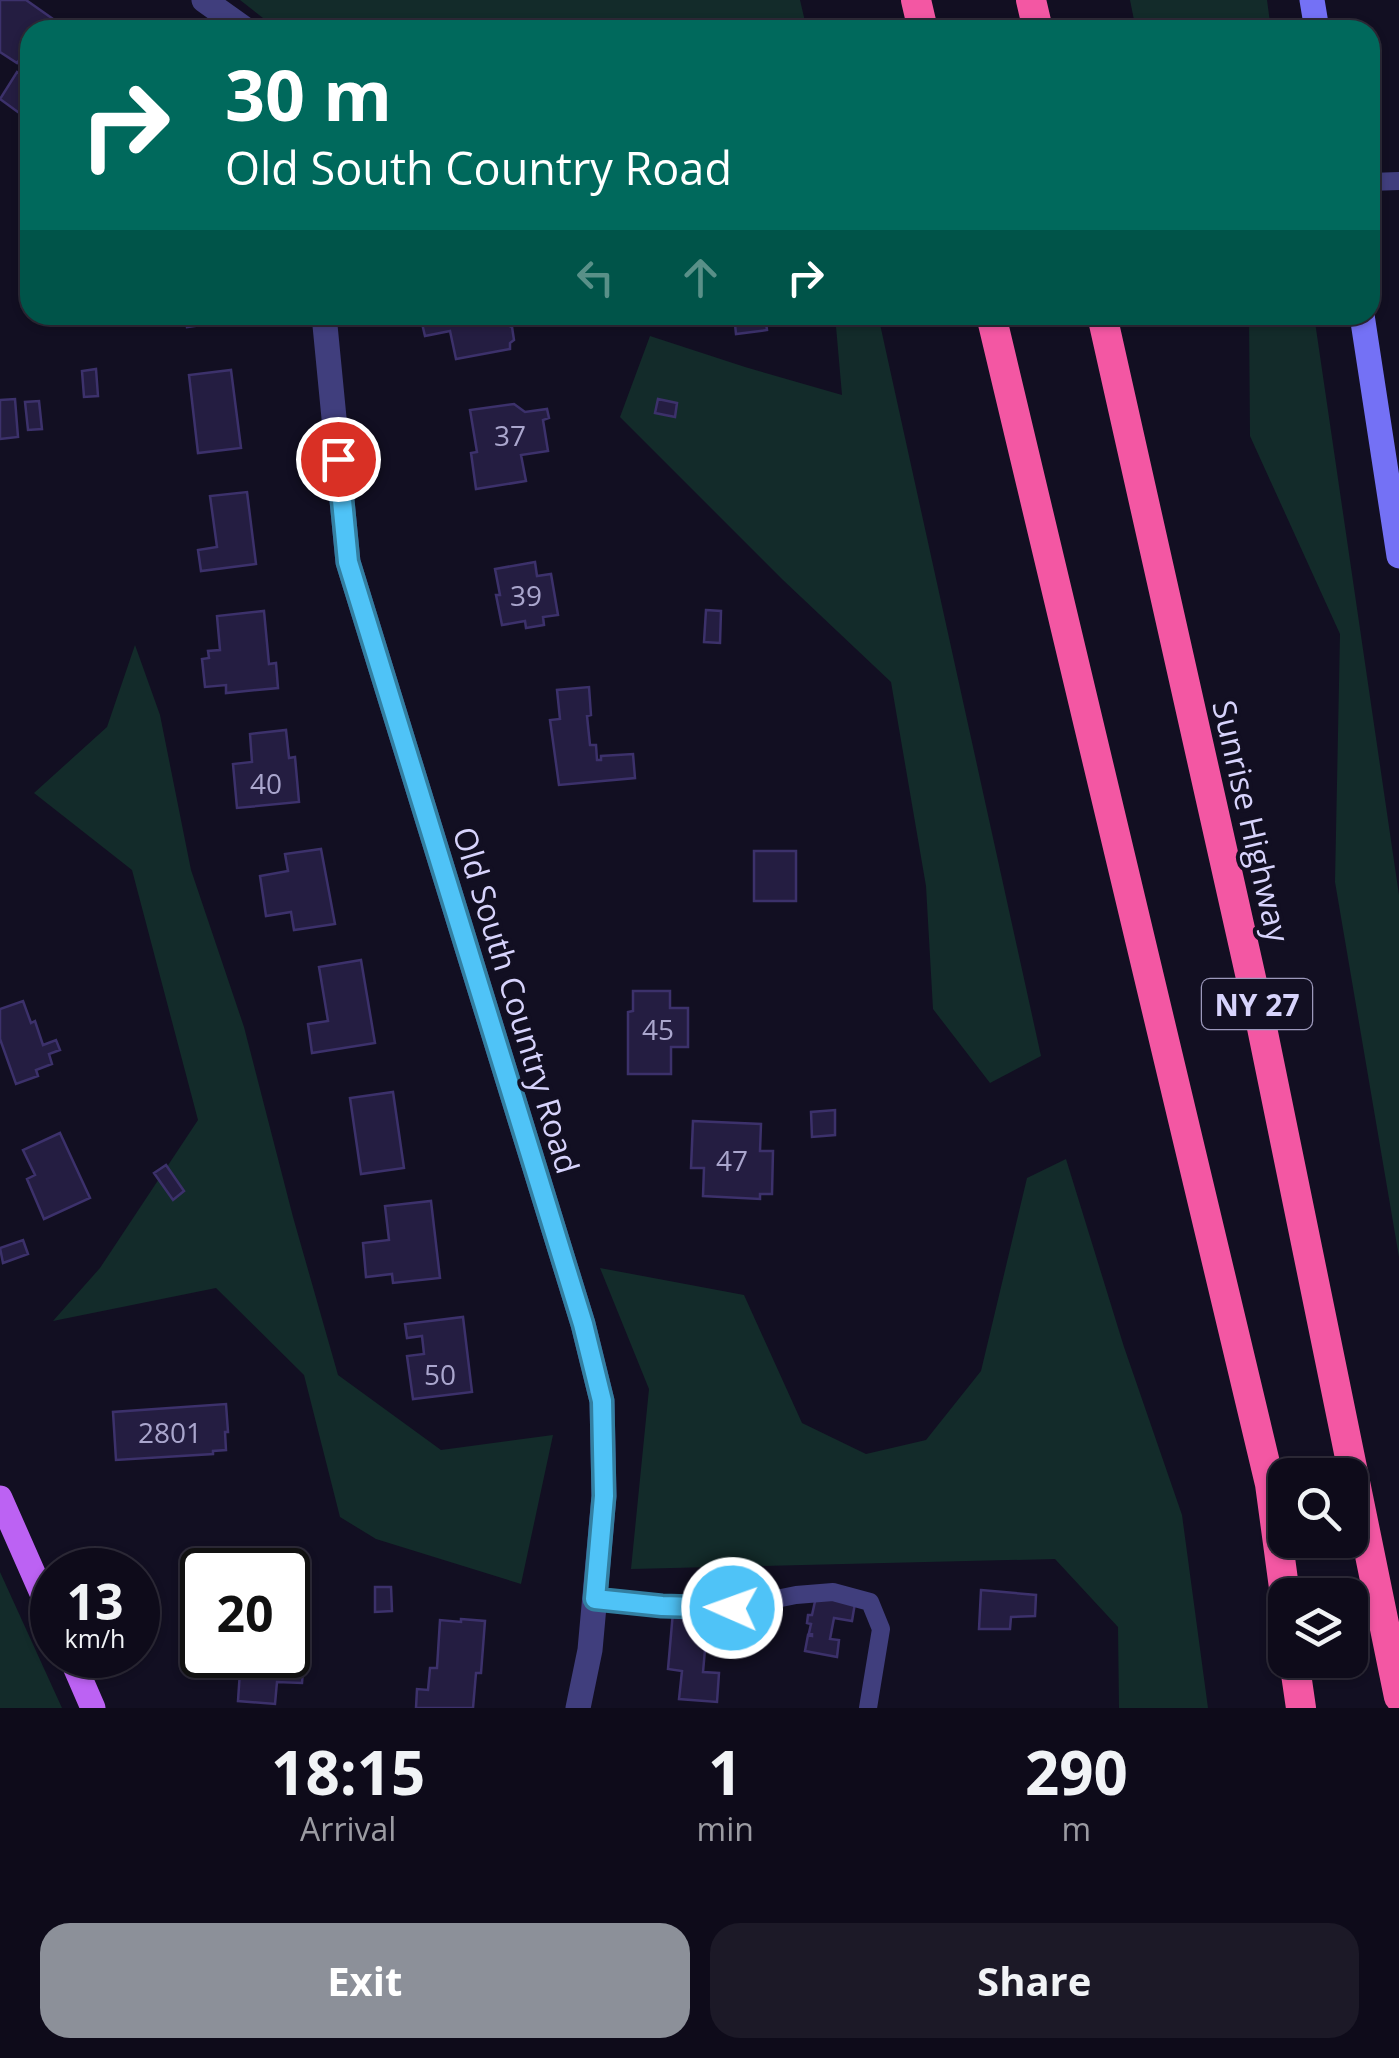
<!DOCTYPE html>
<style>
:root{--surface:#0e0b1a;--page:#1c1927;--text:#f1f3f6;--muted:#9b9ba2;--line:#2e2b39;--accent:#8c9099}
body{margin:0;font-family:"Open Sans",sans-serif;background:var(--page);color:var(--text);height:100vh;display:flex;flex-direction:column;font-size:38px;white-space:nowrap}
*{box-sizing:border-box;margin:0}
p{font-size:32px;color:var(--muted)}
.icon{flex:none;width:55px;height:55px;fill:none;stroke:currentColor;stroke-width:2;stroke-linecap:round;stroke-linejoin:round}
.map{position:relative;height:1708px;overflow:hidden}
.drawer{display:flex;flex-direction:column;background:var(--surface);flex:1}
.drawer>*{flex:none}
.banner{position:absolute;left:20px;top:20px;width:1360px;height:305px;border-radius:30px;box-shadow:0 2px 8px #0004,0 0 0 2px var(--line);background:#00695c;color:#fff;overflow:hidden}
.tools{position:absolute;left:1268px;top:1458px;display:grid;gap:20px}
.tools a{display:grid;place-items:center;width:100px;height:100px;border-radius:20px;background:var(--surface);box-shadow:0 2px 8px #0004,0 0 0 2px var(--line);font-size:50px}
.speed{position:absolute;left:30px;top:1548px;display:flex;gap:20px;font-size:50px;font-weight:700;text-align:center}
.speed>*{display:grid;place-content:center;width:130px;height:130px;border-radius:50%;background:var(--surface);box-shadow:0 2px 8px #0004,0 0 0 2px var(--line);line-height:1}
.speed small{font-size:25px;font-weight:400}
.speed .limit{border:5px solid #111;border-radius:15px;background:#fff;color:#111}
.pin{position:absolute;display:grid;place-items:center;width:85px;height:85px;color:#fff;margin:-42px;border:5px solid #fff;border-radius:50%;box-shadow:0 2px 10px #0007}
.me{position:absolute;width:110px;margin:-55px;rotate:272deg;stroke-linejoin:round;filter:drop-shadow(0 0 8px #0008)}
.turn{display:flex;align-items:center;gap:35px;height:210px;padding:0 40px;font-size:45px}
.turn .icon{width:130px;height:130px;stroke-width:2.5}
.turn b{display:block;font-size:70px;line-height:85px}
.lanes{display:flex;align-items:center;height:95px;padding:0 40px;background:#0003;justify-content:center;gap:50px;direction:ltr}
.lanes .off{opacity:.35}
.eta{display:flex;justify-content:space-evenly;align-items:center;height:170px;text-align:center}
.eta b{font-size:60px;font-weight:700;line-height:70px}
.cta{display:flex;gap:20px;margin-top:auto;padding:20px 40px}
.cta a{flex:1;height:115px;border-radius:30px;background:var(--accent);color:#fff;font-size:40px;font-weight:700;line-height:115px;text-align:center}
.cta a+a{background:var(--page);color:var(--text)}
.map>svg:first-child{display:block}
</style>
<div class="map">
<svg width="1399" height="1708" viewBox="0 0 1399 1708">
<rect width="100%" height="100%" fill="#120f22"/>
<!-- green -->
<path fill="#132b2a" d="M240 0H800L807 30H270L263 18Z
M1130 0H1267L1271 30H1136Z
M835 315H878L1041 1056 990 1083 933 1009 926 886 891 682 783 580 620 417 650 336 745 367 842 395Z
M1249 315H1314L1399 895V1257L1335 882 1340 634 1250 436Z
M135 645 160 715 191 870 244 1027 293 1217 338 1375 441 1450 553 1435 521 1584 376 1539 340 1517 304 1375 216 1288 53 1321 100 1268 198 1120 132 870 34 793 107 727Z
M1066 1159 1124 1347 1182 1515 1208 1708H1119L1118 1627 1055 1559 631 1569 649 1389 600 1268 744 1295 802 1423 866 1454 926 1440 981 1371 1027 1178Z
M0 1572 62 1708H0Z"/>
<!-- building -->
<path fill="#241d41" stroke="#3c316b" stroke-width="2.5" d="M0 0H26L63 26 60 30H30V58L24 54 17 63 0 52Z
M17 72 30 82V103L22 115 0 99Z
M185 315H222L223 322 187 327Z
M420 315H523L506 318 507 325 512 327 514 340 510 343V349L456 359 450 331 425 336Z
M734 315H765L767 330 736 334Z
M96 369 98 396 84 397 82 371Z
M231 370 241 448 198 453 189 375Z
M15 399 18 437 0 439V400Z
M658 399 677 403 675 417 655 413Z
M39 401 42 429 28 430 25 402Z
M514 404 525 412 547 409 549 418 543 420 548 451 521 455 526 481 476 489 471 453 477 452 470 410Z
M247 492 256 564 201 571 198 550 217 547 210 496Z
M535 562 537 576 551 574 558 615 543 617 544 625 526 628 525 621 502 625 496 595H500L495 569Z
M706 610 721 611 720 643 704 642Z
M264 611 269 664 276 663 278 688 226 693V685L205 687 202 659 209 658 208 651 220 650 217 616Z
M589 687 591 715 587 716 590 745H596L597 760H601V756L633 754 635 778 559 785 550 720 560 719 557 690Z
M286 730 289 758 295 757 299 802 237 808 233 764 252 762 250 734Z
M321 849 335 924 294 930 291 912 266 916 260 876 288 871 285 854Z
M754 851H796V901H754Z
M361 960 375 1043 312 1053 308 1024 328 1021 319 967Z
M633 991H670V1008H688V1047H671V1074H628V1012L633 1011Z
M23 1001 31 1023 35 1021 43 1045 56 1040 60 1050 49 1054 52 1064 36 1070 38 1076 16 1084 0 1039V1009Z
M393 1092 404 1168 361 1174 350 1098Z
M835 1110V1135L812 1137 811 1112Z
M693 1121 761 1124 760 1151H773L772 1194H760V1199L703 1196 704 1168H691Z
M60 1133 90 1198 44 1219 27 1179 35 1175 23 1150Z
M166 1165 184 1191 173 1200 154 1173Z
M431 1201 440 1278 393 1283 392 1274 366 1277 363 1243 389 1240 385 1206Z
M23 1240 28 1254 3 1263 0 1248Z
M463 1317 472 1392 413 1399 407 1356 424 1354 422 1336 407 1338 405 1324Z
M226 1404 228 1432H225L226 1450 213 1451V1454L116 1460 113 1412Z
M375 1587H391L392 1611 375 1612Z
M981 1590 1036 1595 1035 1616 1011 1617 1010 1629H979Z
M816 1597 855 1603 852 1621 834 1618 830 1639 839 1640 837 1657 805 1651 808 1635 812 1636V1634L809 1633 811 1624 807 1623 808 1615H812Z
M673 1612 708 1616 703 1672 719 1673 717 1702 679 1699 682 1671 668 1669Z
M461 1619 485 1621 481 1673H476L473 1708H416L417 1689 428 1690 430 1668H437L440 1620 461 1622Z
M224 1655H278V1657L304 1658 302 1683 277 1682 275 1704 238 1701 240 1671 223 1670Z"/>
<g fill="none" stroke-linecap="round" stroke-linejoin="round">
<!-- lane -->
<path stroke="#403e7d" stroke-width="18" d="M1370 182 1399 181
M595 1599 662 1605 732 1608 796 1595 833 1592 870 1602 881 1629 868 1708"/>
<!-- street -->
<path stroke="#403e7d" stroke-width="25" d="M204 0 246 30
M324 315 348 562 583 1324 602 1401 604 1496 590 1650 578 1708"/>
<!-- secondary -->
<path stroke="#7471f5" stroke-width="25" d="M1312 0 1317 30
M1362 315 1399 556"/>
<!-- primary -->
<path stroke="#bc62f3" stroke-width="25" d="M0 1498 52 1616
M70 1655 93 1708"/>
<!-- highway -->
<path stroke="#f357a3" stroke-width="30" d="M916 0 923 30
M1031 0 1038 30
M991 315 1270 1484 1285 1595
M1102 315 1260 1018 1399 1697
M1294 1660 1301 1708"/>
</g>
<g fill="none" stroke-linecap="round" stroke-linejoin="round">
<defs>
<path id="route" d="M338 459 348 562 583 1324 602 1401 604 1496 595 1599 662 1606 732 1608"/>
</defs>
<!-- route casing -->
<use href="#route" stroke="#337fa1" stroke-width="25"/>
<!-- route -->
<use href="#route" stroke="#4fc3f7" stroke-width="18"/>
</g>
<g text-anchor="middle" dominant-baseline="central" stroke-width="8" stroke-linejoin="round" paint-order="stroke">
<!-- number labels -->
<g font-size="28" fill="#aaa6cd">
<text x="510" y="435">37</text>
<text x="526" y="595">39</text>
<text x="266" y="783">40</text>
<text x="658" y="1029">45</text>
<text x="732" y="1160">47</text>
<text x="440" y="1374">50</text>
<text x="170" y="1432">2801</text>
</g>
<!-- shield labels -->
<rect fill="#120f22" stroke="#9c98bb" stroke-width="2.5" x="1202" y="979" width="110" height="50" rx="8"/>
<g font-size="30" font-weight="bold" fill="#d7d3fc">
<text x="1257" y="1004">NY 27</text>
</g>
<!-- street labels -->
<g font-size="32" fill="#d7d3fc" stroke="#120f22">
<text transform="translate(1252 821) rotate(77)">Sunrise Highway</text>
<text transform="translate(517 1000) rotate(73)">Old South Country Road</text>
</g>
</g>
</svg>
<div class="tools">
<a><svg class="icon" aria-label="search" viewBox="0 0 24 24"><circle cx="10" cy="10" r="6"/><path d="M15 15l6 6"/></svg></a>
<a><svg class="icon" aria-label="layers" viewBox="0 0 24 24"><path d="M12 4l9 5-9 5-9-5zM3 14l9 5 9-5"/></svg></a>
</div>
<div class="speed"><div>13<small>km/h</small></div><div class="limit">20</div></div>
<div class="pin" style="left:338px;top:459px;background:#d93025"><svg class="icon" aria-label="arrive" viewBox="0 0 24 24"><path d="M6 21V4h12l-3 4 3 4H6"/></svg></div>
<svg class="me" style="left:732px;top:1608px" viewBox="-20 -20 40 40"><circle r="17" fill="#4fc3f7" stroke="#fff" stroke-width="3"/><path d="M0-11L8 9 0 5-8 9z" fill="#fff"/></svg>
<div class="banner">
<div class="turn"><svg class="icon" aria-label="right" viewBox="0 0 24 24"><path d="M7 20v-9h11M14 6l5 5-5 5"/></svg><div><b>30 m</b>Old South Country Road</div></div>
<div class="lanes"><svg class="icon off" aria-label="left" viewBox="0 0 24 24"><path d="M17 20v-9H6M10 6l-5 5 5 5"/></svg><svg class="icon off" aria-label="ahead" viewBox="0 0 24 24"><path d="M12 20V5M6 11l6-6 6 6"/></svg><svg class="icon" aria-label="right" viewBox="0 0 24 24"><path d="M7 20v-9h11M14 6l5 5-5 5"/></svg></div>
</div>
</div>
<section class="drawer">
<div class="eta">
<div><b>18:15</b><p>Arrival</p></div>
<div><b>1</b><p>min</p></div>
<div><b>290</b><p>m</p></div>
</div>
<div class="cta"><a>Exit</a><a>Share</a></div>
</section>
